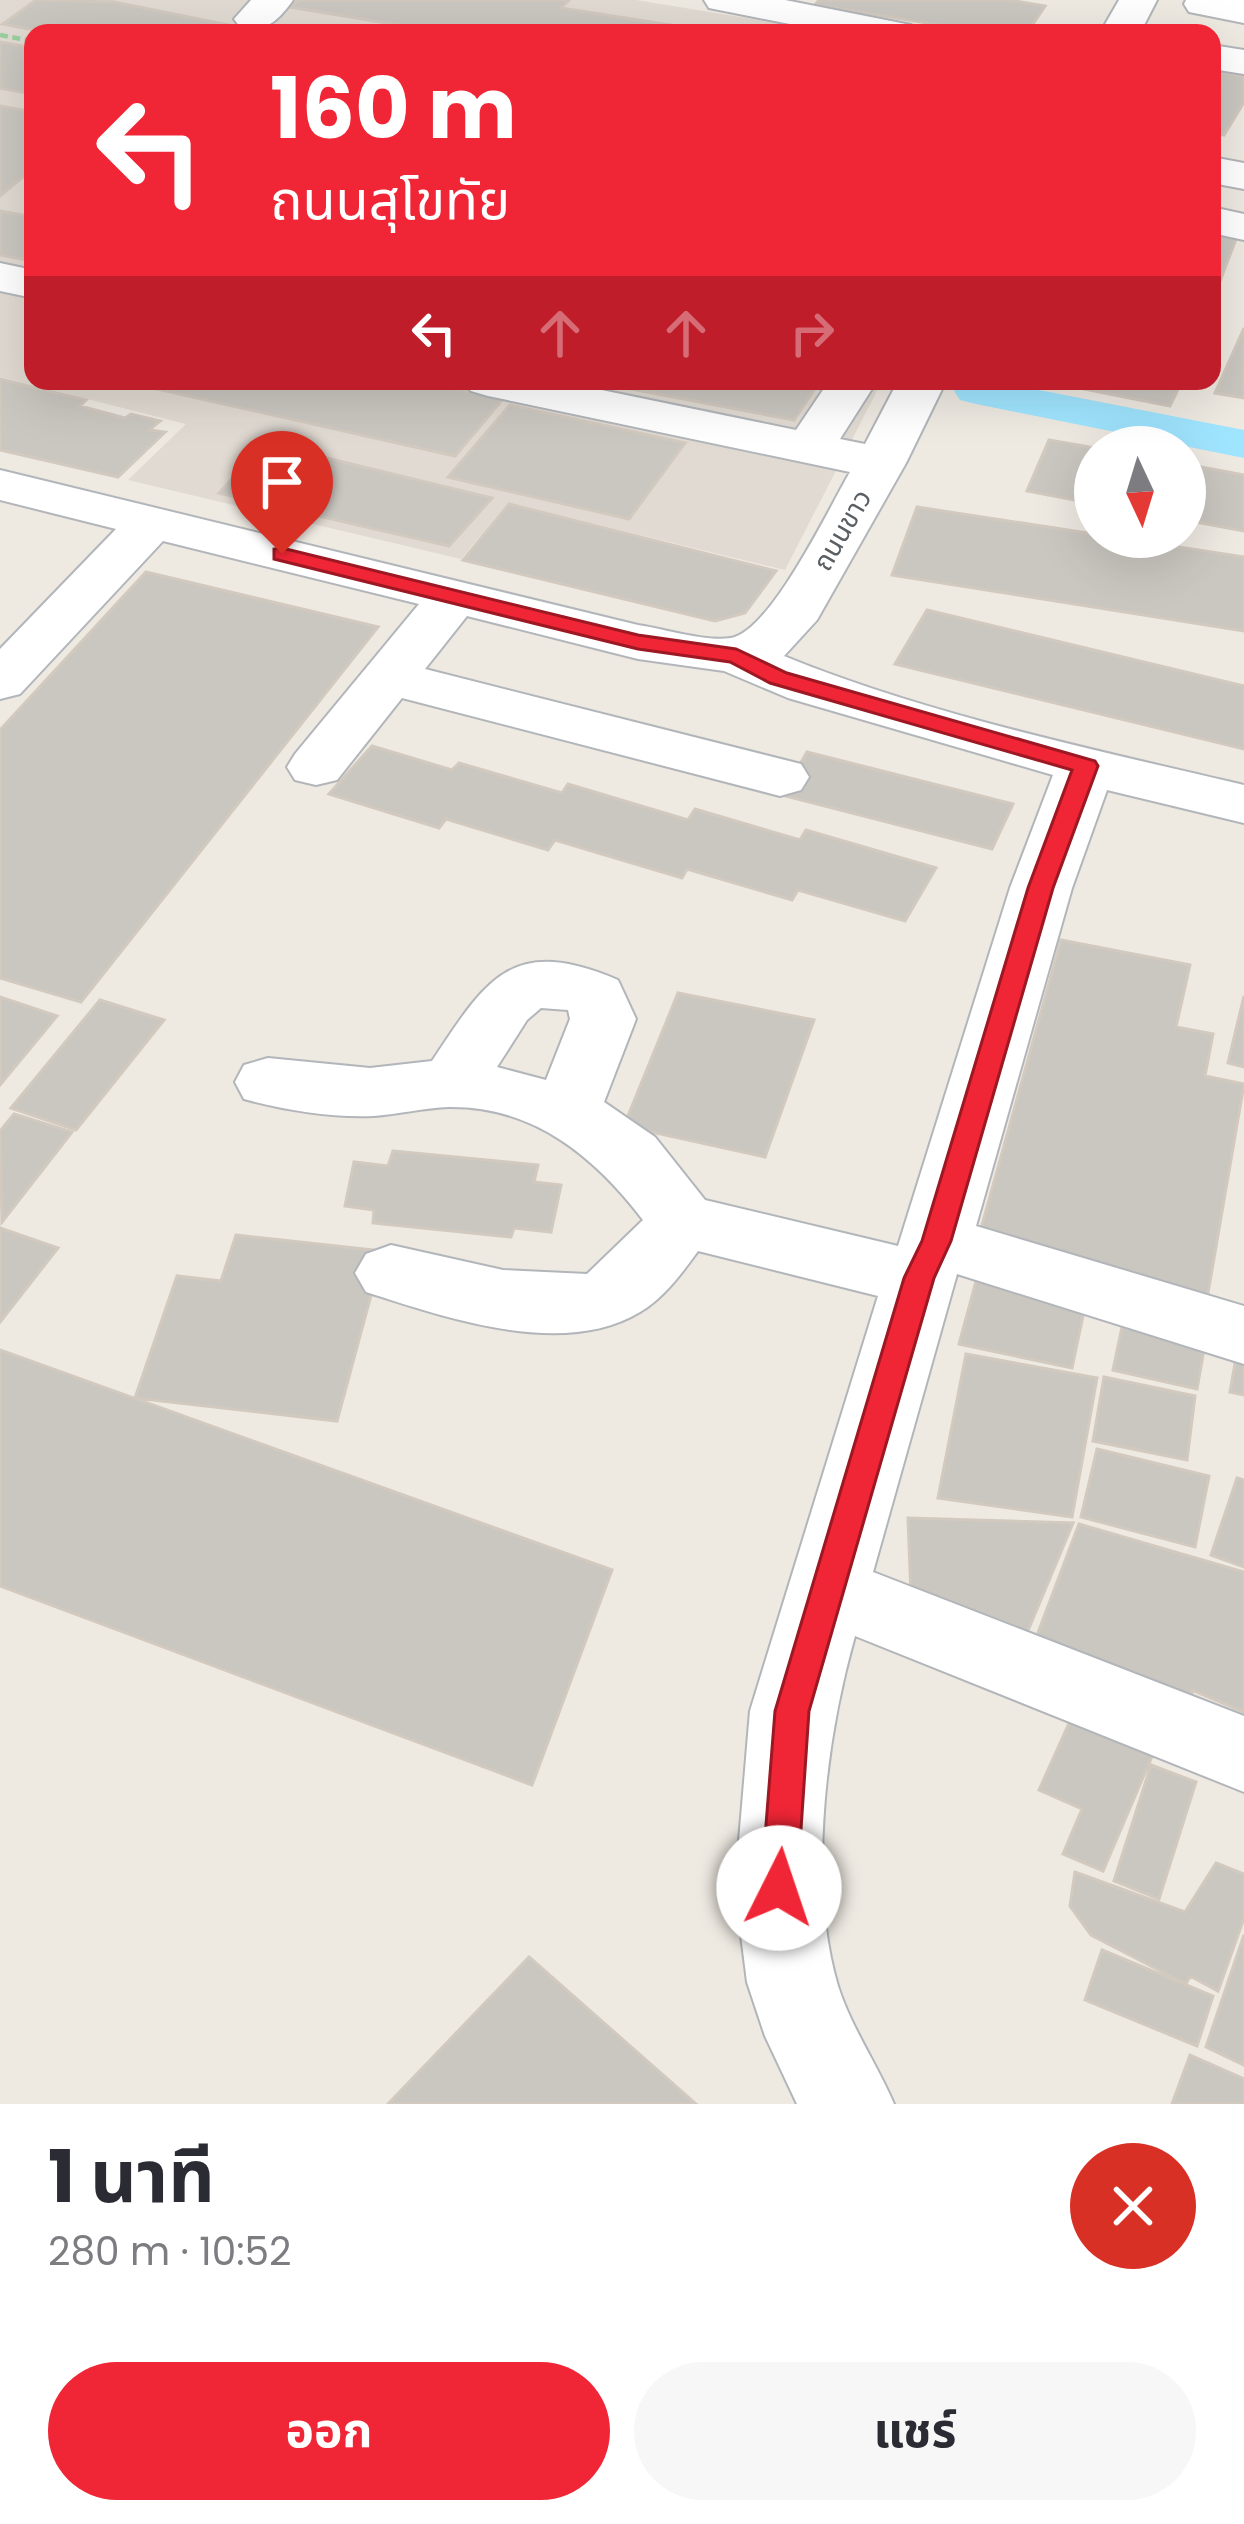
<!DOCTYPE html>
<html lang="th">
<meta charset="utf-8">
<style>
:root{--surface:#fff;--page:#f7f7f7;--text:#2b2b33;--muted:#7c7c81;--accent:#f02536}
body{margin:0;font-family:Poppins,"Noto Sans Thai",sans-serif;background:var(--page);color:var(--text);height:100vh;display:flex;flex-direction:column;font-size:45px;white-space:nowrap}
*{box-sizing:border-box;margin:0}
p{font-size:39px;color:var(--muted)}
.icon{flex:none;width:66px;height:66px;fill:none;stroke:currentColor;stroke-width:2;stroke-linecap:round;stroke-linejoin:round}
.map{position:relative;height:2104px;overflow:hidden}
.details{display:flex;flex-direction:column;background:var(--surface);flex:1}
.details>*{flex:none}
.banner{position:absolute;left:24px;top:24px;width:1197px;height:366px;border-radius:24px;box-shadow:0 12px 48px #0002;background:#f02536;color:#fff;overflow:hidden}
.needle{width:78px;rotate:176deg}
.buttons{position:absolute;left:1074px;top:426px;display:grid;gap:24px}
.buttons a{display:grid;place-items:center;width:132px;height:132px;border-radius:50%;background:var(--surface);box-shadow:0 12px 48px #0002;font-size:60px}
.pin{position:absolute;display:grid;place-items:center;width:102px;height:102px;color:#fff;margin:-123px -51px;border-radius:50% 50% 50% 0;rotate:-45deg;box-shadow:0 0 12px #0007}
.pin .icon{rotate:45deg}
.me{position:absolute;width:132px;margin:-66px;rotate:4deg;stroke-linejoin:round;filter:drop-shadow(0 0 9px #0008)}
.turn{display:flex;align-items:center;gap:42px;height:252px;padding:0 48px;font-size:54px}
.turn .icon{width:156px;height:156px;stroke-width:2.5}
.turn b{display:block;font-size:84px;line-height:102px}
.lanes{display:flex;align-items:center;height:114px;padding:0 48px;background:#0003;justify-content:center;gap:60px;direction:ltr}
.lanes .off{opacity:.35}
.round{display:grid;place-items:center;flex:none;width:126px;height:126px;border-radius:63px;background:var(--page)}
.overview{display:flex;align-items:center;justify-content:space-between;height:204px;padding:0 48px}
h1{font-size:72px;font-weight:700;line-height:90px}
.cta{display:flex;gap:24px;margin-top:auto;padding:24px 48px}
.cta a{flex:1;height:138px;border-radius:72px;background:var(--accent);color:#fff;font-size:48px;font-weight:700;line-height:138px;text-align:center}
.cta a+a{background:var(--page);color:var(--text)}
.map>svg:first-child{display:block}
</style>
<div class="map">
<svg width="1244" height="2104" viewBox="0 0 1244 2104">
<rect width="100%" height="100%" fill="#eee9e1"/>
<!-- education -->
<path fill="#e0dad2" d="M0 0H636L838 33H33V381H882L785 570 508 503 461 559 128 480 186 424 0 377Z"/>
<g fill="none" stroke-linecap="round" stroke-linejoin="round">
<!-- canal -->
<path fill="#a0e5ff" fill-rule="evenodd" d="M993 381 1244 430V458L976 404 960 400 954 391 960 382Z"/>
</g>
<!-- building -->
<path fill="#cac6c0" stroke="#d2c9bf" stroke-width="3" d="M36 0 114 2 244 28 238 33H50L3 24Z
M299 0H569L561 8 722 33H412L417 28 290 7Z
M819 0H1009L1045 6 1027 33H990L815 5Z
M0 42 33 48V94L0 88Z
M1212 71 1244 76V102L1224 135 1212 133Z
M0 106 33 112V169L0 196Z
M0 211 33 217V261L0 255Z
M1212 235 1236 239 1220 281 1212 280Z
M1244 328V398L1215 393Z
M0 379 86 400 80 406 125 418 131 414 160 421 149 430 165 432 118 477 0 450Z
M122 381H421L503 399 455 456Z
M589 381H820L794 420Z
M1044 381H1182L1170 406Z
M510 405 685 443 629 519 448 477Z
M1049 440 1095 448V504L1027 491Z
M265 443 492 498 449 546 219 493Z
M1185 464 1244 475V531L1185 520Z
M509 504 776 571 745 613 715 621 463 560Z
M917 507 1244 557V631L892 575Z
M146 572 378 627 81 1002 0 978V730Z
M927 610 1244 686V749L895 664Z
M372 746 452 770 459 763 562 793 568 784 688 820 695 809 800 840 806 830 936 868 905 921 798 890 792 900 687 869 682 878 555 840 548 850 446 819 439 828 329 794Z
M807 752 1013 804 992 849 782 795Z
M1061 940 1190 965 1176 1027 1213 1034 1205 1076 1244 1084 1207 1299 976 1247Z
M678 993 814 1020 765 1157 624 1126Z
M1244 996V1067L1228 1063Z
M0 997 57 1016 0 1085Z
M100 1000 164 1020 76 1130 11 1108Z
M14 1114 72 1132 2 1222 0 1131Z
M393 1151 538 1165 534 1182 561 1185 551 1232 514 1228 511 1237 373 1223 374 1210 345 1206 354 1162 388 1166Z
M0 1228 58 1248 0 1322Z
M236 1235 383 1251 337 1421 135 1398 177 1276 221 1281Z
M978 1274 1087 1297 1072 1368 959 1344Z
M1126 1308 1208 1327 1197 1389 1113 1370Z
M1239 1341 1244 1342V1395L1230 1392Z
M0 1350 612 1570 532 1785 0 1586Z
M966 1354 1097 1378 1072 1517 938 1498Z
M1104 1377 1195 1396 1187 1460 1093 1441Z
M1097 1449 1209 1476 1195 1547 1081 1517Z
M1237 1478 1244 1480V1567L1211 1555Z
M908 1518 1073 1523 1024 1640 911 1595Z
M1079 1524 1244 1572V1712L1192 1690 1191 1700 1033 1646Z
M1075 1710 1156 1747 1103 1871 1063 1854 1082 1809 1039 1790Z
M1151 1765 1196 1782 1159 1899 1114 1881Z
M1216 1863 1244 1874V1918L1218 1991 1190 1976 1186 1984 1091 1935 1070 1906 1075 1872 1185 1912Z
M1244 1935V2065L1206 2047Z
M1102 1950 1213 1996 1197 2046 1085 2000Z
M529 1957 696 2104H388Z
M1190 2055 1244 2079V2104H1172Z"/>
<g fill="none" stroke-linecap="round" stroke-linejoin="round">
<defs>
<path id="minor" d="M251 0H293C279 20 265 34 240 27L234 19Z
M704 0H785L911 25 917 33H835L709 8Z
M1119 0H1157L1140 33H1100Z
M1186 0H1244V23L1189 12 1184 4Z
M1212 45 1244 50V74L1212 69Z
M1212 157 1244 163V189L1212 183Z
M1212 207 1244 214V240L1212 233Z
M0 263 33 270V298L0 291Z
M464 381H558L796 430 829 381H877L840 439 865 444 898 381H946L906 463 817 620 784 656C925 714 1095 750 1244 785V823L1107 790 1072 888 976 1226 1244 1306V1364L957 1274 873 1572 1244 1716V1792L855 1636C826 1738 807 1882 838 1986 851 2027 877 2064 894 2104H797L765 2036 747 1982 735 1888 750 1711 878 1296 698 1251C682 1273 664 1298 640 1312 563 1359 444 1317 366 1292L355 1273 366 1254 391 1245 503 1270 587 1274 643 1220C595 1157 534 1106 449 1107 424 1108 399 1114 374 1116 333 1118 283 1110 244 1099L235 1082 244 1065 268 1058 370 1068 432 1061C486 980 511 934 618 980L636 1019 604 1102 655 1137 705 1200 898 1246 1010 888 1053 775 788 698 724 671 638 659 467 616 425 669 801 764 809 777 801 790 780 796 402 698 337 780 316 785 295 780 287 767 295 754 419 604 163 541 20 694 0 699V649L116 529 0 500V470L638 625C665 629 705 642 731 638 771 631 829 508 850 472L488 396 471 391ZM541 1008 568 1010 570 1019 546 1080 497 1067 527 1020Z"/>
</defs>
<!-- minor casing -->
<use href="#minor" stroke="#b2b6ba" stroke-width="4"/>
<!-- path -->
<path stroke="#99cfa0" stroke-width="4.5" stroke-dasharray="8 4.5" stroke-linecap="butt" d="M0 35 33 41"/>
<!-- minor -->
<use href="#minor" fill="#fff" fill-rule="evenodd"/>
</g>
<!-- route -->
<path fill="#f02536" stroke="#9c1823" stroke-width="3" d="M282 548 638 635 736 649 787 673 1095 761 1098 766 1053 888 951 1241 934 1278 809 1711 797 1888 792 1900 779 1905 766 1900 761 1888 775 1711 904 1278 922 1241 1028 888 1072 770 770 683 730 662 638 649 274 559V549Z"/>
<g text-anchor="middle" dominant-baseline="central" stroke-width="10" stroke-linejoin="round" paint-order="stroke">
<!-- far-street labels -->
<g font-size="27" fill="#5a5f63" stroke="#fff">
<text transform="translate(842 530) rotate(-60)">ถนนขาว</text>
</g>
</g>
</svg>
<div class="buttons">
<a><svg class="needle" viewBox="-14 -14 28 28"><path d="M0-13l5 13h-10z" fill="#e53935"/><path d="M0 13l5-13h-10z" fill="#7c7c81"/></svg></a>
</div>
<div class="pin" style="left:282px;top:554px;background:#d93025"><svg class="icon" aria-label="arrive" viewBox="0 0 24 24"><path d="M6 21V4h12l-3 4 3 4H6"/></svg></div>
<svg class="me" style="left:779px;top:1888px" viewBox="-20 -20 40 40"><circle r="19" fill="#fff"/><path d="M0-13L10 11 0 6-10 11z" fill="#f02536"/></svg>
<div class="banner">
<div class="turn"><svg class="icon" aria-label="left" viewBox="0 0 24 24"><path d="M17 20v-9H6M10 6l-5 5 5 5"/></svg><div><b>160 m</b>ถนนสุโขทัย</div></div>
<div class="lanes"><svg class="icon" aria-label="left" viewBox="0 0 24 24"><path d="M17 20v-9H6M10 6l-5 5 5 5"/></svg><svg class="icon off" aria-label="ahead" viewBox="0 0 24 24"><path d="M12 20V5M6 11l6-6 6 6"/></svg><svg class="icon off" aria-label="ahead" viewBox="0 0 24 24"><path d="M12 20V5M6 11l6-6 6 6"/></svg><svg class="icon off" aria-label="right" viewBox="0 0 24 24"><path d="M7 20v-9h11M14 6l5 5-5 5"/></svg></div>
</div>
</div>
<section class="details">
<div class="overview"><div><h1>1 นาที</h1><p>280 m · 10:52</p></div><a class="round" style="background:#d93025;color:#fff"><svg class="icon" aria-label="close" viewBox="0 0 24 24"><path d="M6 6l12 12M18 6L6 18"/></svg></a></div>
<div class="cta"><a>ออก</a><a>แชร์</a></div>
</section>
